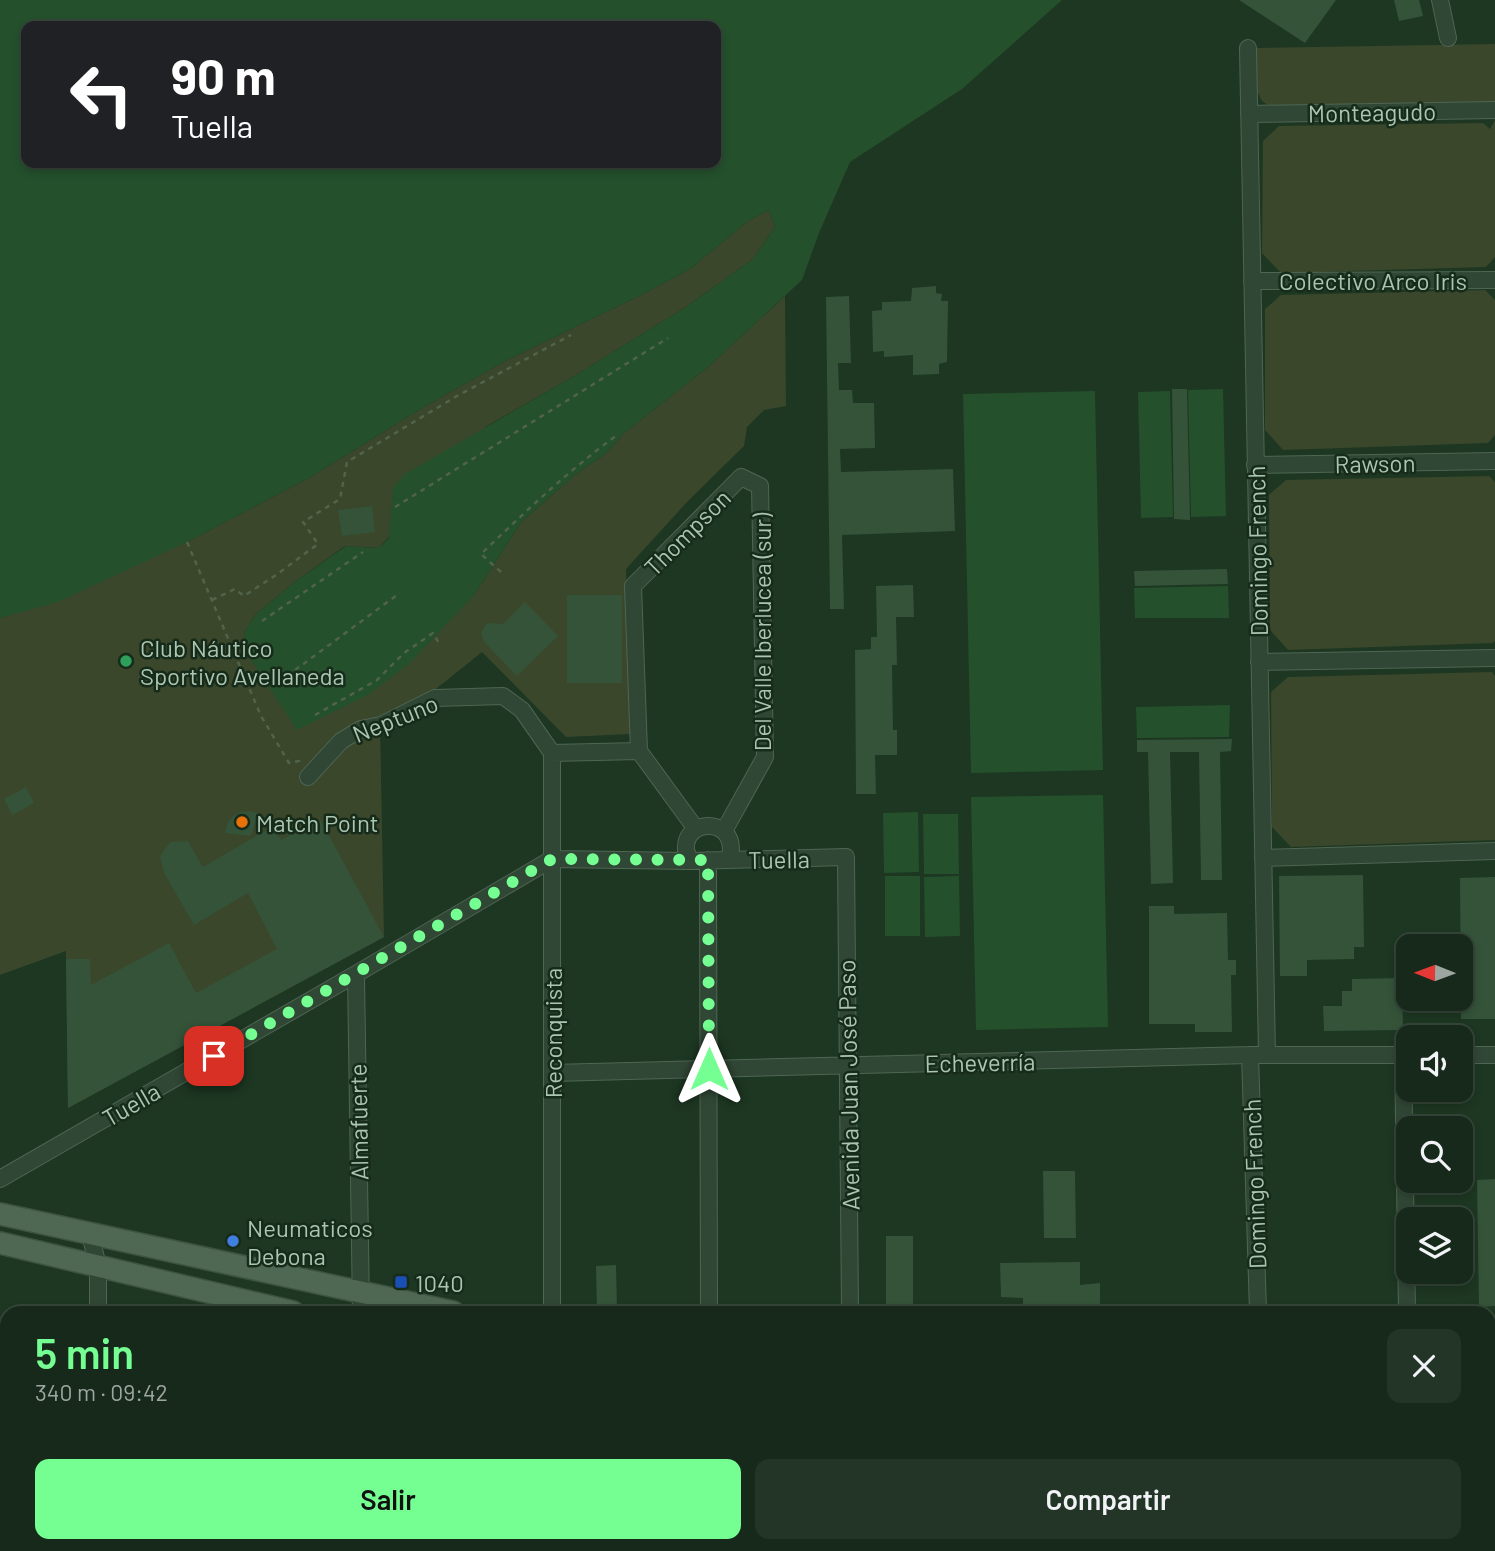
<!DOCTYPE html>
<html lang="es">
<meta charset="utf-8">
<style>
:root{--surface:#16291a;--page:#233527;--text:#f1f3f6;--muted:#9ea6a2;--line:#354539;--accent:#75ff92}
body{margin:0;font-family:Barlow,sans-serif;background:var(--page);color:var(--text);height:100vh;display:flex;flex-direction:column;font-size:26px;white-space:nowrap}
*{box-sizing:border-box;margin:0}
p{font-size:23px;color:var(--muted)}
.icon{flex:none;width:38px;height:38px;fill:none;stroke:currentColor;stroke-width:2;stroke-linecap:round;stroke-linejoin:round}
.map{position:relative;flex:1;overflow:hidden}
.side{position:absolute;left:0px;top:1306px;width:1496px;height:247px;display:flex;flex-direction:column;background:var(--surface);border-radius:21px 21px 0 0;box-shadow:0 4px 10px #0003,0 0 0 2px var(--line)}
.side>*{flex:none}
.guide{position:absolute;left:21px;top:21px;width:700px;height:147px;border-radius:14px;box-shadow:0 4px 10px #0003,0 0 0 2px var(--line);background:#202124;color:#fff;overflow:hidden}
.needle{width:46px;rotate:271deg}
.controls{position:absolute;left:1396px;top:934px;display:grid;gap:14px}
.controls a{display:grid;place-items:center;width:77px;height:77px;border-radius:14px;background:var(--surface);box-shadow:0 4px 10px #0003,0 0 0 2px var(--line);font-size:35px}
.pin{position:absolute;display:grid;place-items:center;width:60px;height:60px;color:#fff;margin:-30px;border-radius:14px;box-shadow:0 4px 10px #0006}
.me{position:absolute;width:77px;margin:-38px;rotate:0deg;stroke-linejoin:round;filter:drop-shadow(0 0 5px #0008)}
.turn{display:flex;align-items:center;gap:24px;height:147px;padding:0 35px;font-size:32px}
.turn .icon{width:91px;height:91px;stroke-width:2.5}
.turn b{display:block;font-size:49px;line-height:60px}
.round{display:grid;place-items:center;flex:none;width:74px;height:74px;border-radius:14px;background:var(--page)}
.overview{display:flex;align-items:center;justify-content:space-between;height:119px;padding:0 35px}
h1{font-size:42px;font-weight:600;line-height:52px;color:var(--accent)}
.action{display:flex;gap:14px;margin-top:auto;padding:14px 35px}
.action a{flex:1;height:80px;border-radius:14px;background:var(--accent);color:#111;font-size:28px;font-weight:600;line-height:80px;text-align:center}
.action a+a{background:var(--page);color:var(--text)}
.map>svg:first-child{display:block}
</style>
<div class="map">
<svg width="1495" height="1551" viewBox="0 0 1495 1551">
<rect width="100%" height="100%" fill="#1d3722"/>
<!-- green -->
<path fill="#3a472b" d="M1495 44V103L1271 107 1262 101 1257 91V48Z
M1495 120V257L1486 267 1281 273 1262 253 1263 141 1279 126 1483 123 1490 129Z
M769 210 775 227 753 259 686 307 576 375 487 426 379 548 345 546 296 581 256 614 244 633 250 658 265 680 474 595 522 521 576 474 605 454 623 434 709 366 785 296 786 406 764 410 747 427 744 446 687 502 626 569 630 734 566 737 482 652 431 693 380 721 384 937 68 1108 66 951 0 975V618L25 610 187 542 309 478 422 408 505 361 643 294 690 269 748 221Z
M1485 290 1495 300V435L1488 443 1283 450 1265 430V309L1281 295Z
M1489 476 1495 482V641L1493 643 1288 650 1270 630 1269 495 1286 480Z
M1492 672 1495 676V840L1291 847 1272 827 1271 692 1288 677Z"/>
<!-- water -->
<path fill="#24502c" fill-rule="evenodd" d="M0 0H1062L962 89 850 162 819 233 802 280 709 366 623 434 605 454 576 474 522 521 474 595 409 664 368 695 297 730 250 658 244 633 256 614 296 581 346 546 379 548 389 538 393 488 405 474 576 375 686 307 753 259 775 227 769 210 748 221 690 269 643 294 505 361 422 408 309 478 187 542 58 602 0 618ZM716 26V163H26V26Z
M1223 389 1226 516 1191 517 1188 390Z
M1095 391 1103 770 971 773 963 394Z
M1170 391 1173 517 1141 518 1138 392Z
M1228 586 1229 618H1135L1134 588Z
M1230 705 1229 737 1137 738 1136 707Z
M1103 795 1108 1027 976 1030 971 797Z
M918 812 919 872 884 873 883 813Z
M923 814H958L959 874H924Z
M885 876H920V936H885Z
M959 876 960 936 925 937 924 877Z"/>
<!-- building -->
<path fill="#345339" d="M1239 0H1336L1305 43Z
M1394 0H1419L1423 16 1399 21Z
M936 286V293L942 294 941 301H948L947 362 939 364V374L913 375V355L884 357V351L873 352 872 311 882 310V302L911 301 912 288Z
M849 296 851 363H838L839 390H852L853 403H874L875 448 840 449 841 472 953 469 955 531 842 535 844 609H830L826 297Z
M1172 389H1187L1190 520 1174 519Z
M372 506 375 532 342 536 338 510Z
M1227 569 1228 584 1135 586 1134 571Z
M913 585 914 617H896L897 665H892L893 730H897V755H875L876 794H856L855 650 871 649V637H877L876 586Z
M567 595H622V683H567Z
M525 602 558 636 517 676 484 642 481 633 486 624 491 623 503 624Z
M1232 739 1231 751 1220 752 1222 880H1201L1199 752H1170L1173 883 1151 884 1148 752H1137V740Z
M26 787 34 803 12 815 4 799Z
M249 811 258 813 251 836 225 833 227 824 232 817 240 812Z
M320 819 384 937 68 1108 66 959H90L91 985 169 943 196 993 277 949 248 893 194 925 164 873 160 856 170 842 188 841 203 867 273 826 281 840Z
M1363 875 1364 947H1354V959L1307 960V976H1280L1279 876Z
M1495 877V1019H1461L1460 878Z
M1149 906H1174V914L1227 913 1228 960H1236V975H1231L1232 1032H1195V1024H1149Z
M1402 978 1403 1030 1324 1031 1323 1006H1342V991H1352V979Z
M1043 1171H1075L1076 1238H1044Z
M1495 1179V1306L1479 1307 1477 1180Z
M886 1236H913V1312H886Z
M1080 1262V1285L1100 1283V1312H1023V1298L1001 1297 1000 1263Z
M616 1265 617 1312H597L596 1266Z"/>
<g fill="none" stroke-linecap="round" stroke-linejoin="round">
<defs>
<path id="minor" d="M1440 0 1448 38
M1248 48 1267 1055
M1249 114 1495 110
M1252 281 1495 280
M1255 465 1495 461
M1259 662 1495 658
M552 753V1312
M552 753 639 751
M308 777 341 741 361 729 381 725 435 698 503 696 522 710 552 753
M696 829 639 751 633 586 741 477 760 486 765 757 724 831
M1263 858 1495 851
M708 860 709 1312
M690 861C689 858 687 854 686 850 683 816 742 817 729 860
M356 974 361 1312
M1250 1055 1258 1312
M1403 1055 1407 1312
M1461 1055H1495
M552 1073 1250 1055H1409
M0 1179 356 974 552 859 690 861 846 857 850 1312
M90 1234 98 1266V1312
M0 1470 7 1469
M101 1545V1551
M365 1545V1551
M552 1545V1551
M713 1545V1551
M870 1545 871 1551
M1068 1545V1551
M1265 1545V1551"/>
<path id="major" d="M0 1214 453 1312
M0 1243 293 1312
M1325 1545 1350 1551
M1412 1545 1439 1551"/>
</defs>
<!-- minor casing -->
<use href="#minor" stroke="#4e6653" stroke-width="18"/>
<!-- major casing -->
<use href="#major" stroke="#3d5441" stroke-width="24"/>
<!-- path -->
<path stroke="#51634b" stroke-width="2.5" stroke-dasharray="5 5" stroke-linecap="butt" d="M395 507 668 338
M187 542 261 716 289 763 299 761 301 765
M501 572 481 554C525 512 568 471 617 435
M212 600 235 589 244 596 276 575 318 544 303 522 340 499 347 462 457 396 571 335
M262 621 363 552
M287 676 397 595
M315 715 377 680 404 653 433 633 440 645"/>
<!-- minor -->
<use href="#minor" stroke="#314735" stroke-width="16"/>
<!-- major -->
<use href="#major" stroke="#4e6853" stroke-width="21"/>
</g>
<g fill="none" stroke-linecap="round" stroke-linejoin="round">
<!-- route -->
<path stroke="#75ff92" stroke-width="12" stroke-dasharray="0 21.6" d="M214 1056 552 859 708 860 709 1069"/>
</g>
<!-- markers -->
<circle fill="#2e9e5b" stroke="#172b1b" stroke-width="2.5" cx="126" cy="661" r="7"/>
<circle fill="#e8710a" stroke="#172b1b" stroke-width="2.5" cx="242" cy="822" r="7"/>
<circle fill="#3f7fe0" stroke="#172b1b" stroke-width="2.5" cx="233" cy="1241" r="7"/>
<rect fill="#1a4fb4" stroke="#172b1b" stroke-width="2.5" x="394" y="1275" width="14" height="14" rx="3.5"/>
<g text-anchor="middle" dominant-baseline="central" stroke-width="5" stroke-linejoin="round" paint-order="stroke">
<!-- street labels -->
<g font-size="24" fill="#aac5b0" stroke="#172b1b">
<text transform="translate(1372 112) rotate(-1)">Monteagudo</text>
<text x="1373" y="280">Colectivo Arco Iris</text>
<text transform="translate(1375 463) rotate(-1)">Rawson</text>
<text transform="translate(687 532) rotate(-45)">Thompson</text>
<text transform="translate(1257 551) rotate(-91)">Domingo French</text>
<text transform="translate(761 632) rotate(-90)">Del Valle Iberlucea (sur)</text>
<text transform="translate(395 718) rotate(-22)">Neptuno</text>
<text transform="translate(779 859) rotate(-1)">Tuella</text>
<text transform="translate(552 1033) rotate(-90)">Reconquista</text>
<text transform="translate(980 1062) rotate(-1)">Echeverría</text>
<text transform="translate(848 1085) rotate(-91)">Avenida Juan José Paso</text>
<text transform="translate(131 1104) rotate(-30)">Tuella</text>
<text transform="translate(358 1122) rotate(-91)">Almafuerte</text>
<text transform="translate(1254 1184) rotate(-92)">Domingo French</text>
</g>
<!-- poi labels -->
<g font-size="24" fill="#aac5b0" stroke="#172b1b" text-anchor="start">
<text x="140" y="647">Club Náutico<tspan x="140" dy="28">Sportivo Avellaneda</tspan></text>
<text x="256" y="822">Match Point</text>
<text x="247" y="1227">Neumaticos<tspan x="247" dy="28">Debona</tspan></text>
<text x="415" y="1282">1040</text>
</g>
</g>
</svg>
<div class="controls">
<a><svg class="needle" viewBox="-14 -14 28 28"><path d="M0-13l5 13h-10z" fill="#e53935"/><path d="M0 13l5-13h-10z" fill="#9ea6a2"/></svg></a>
<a><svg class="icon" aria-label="sound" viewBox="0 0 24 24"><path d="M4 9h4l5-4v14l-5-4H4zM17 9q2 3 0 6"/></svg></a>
<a><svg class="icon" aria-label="search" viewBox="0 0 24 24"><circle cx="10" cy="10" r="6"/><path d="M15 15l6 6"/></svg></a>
<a><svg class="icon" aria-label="layers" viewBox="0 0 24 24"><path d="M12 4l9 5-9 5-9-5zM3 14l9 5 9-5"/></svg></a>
</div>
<div class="pin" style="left:214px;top:1056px;background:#d93025"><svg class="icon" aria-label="arrive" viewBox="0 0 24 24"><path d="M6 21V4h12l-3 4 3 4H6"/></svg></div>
<svg class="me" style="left:709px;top:1069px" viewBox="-20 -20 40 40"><path d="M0-17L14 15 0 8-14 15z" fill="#75ff92" stroke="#fff" stroke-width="4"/></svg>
<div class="guide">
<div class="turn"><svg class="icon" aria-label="left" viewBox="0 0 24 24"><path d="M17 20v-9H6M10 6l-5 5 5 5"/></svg><div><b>90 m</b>Tuella</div></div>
</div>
<section class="side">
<div class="overview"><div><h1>5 min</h1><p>340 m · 09:42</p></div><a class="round"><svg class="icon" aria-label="close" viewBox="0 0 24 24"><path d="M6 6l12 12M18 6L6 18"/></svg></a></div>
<div class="action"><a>Salir</a><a>Compartir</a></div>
</section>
</div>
